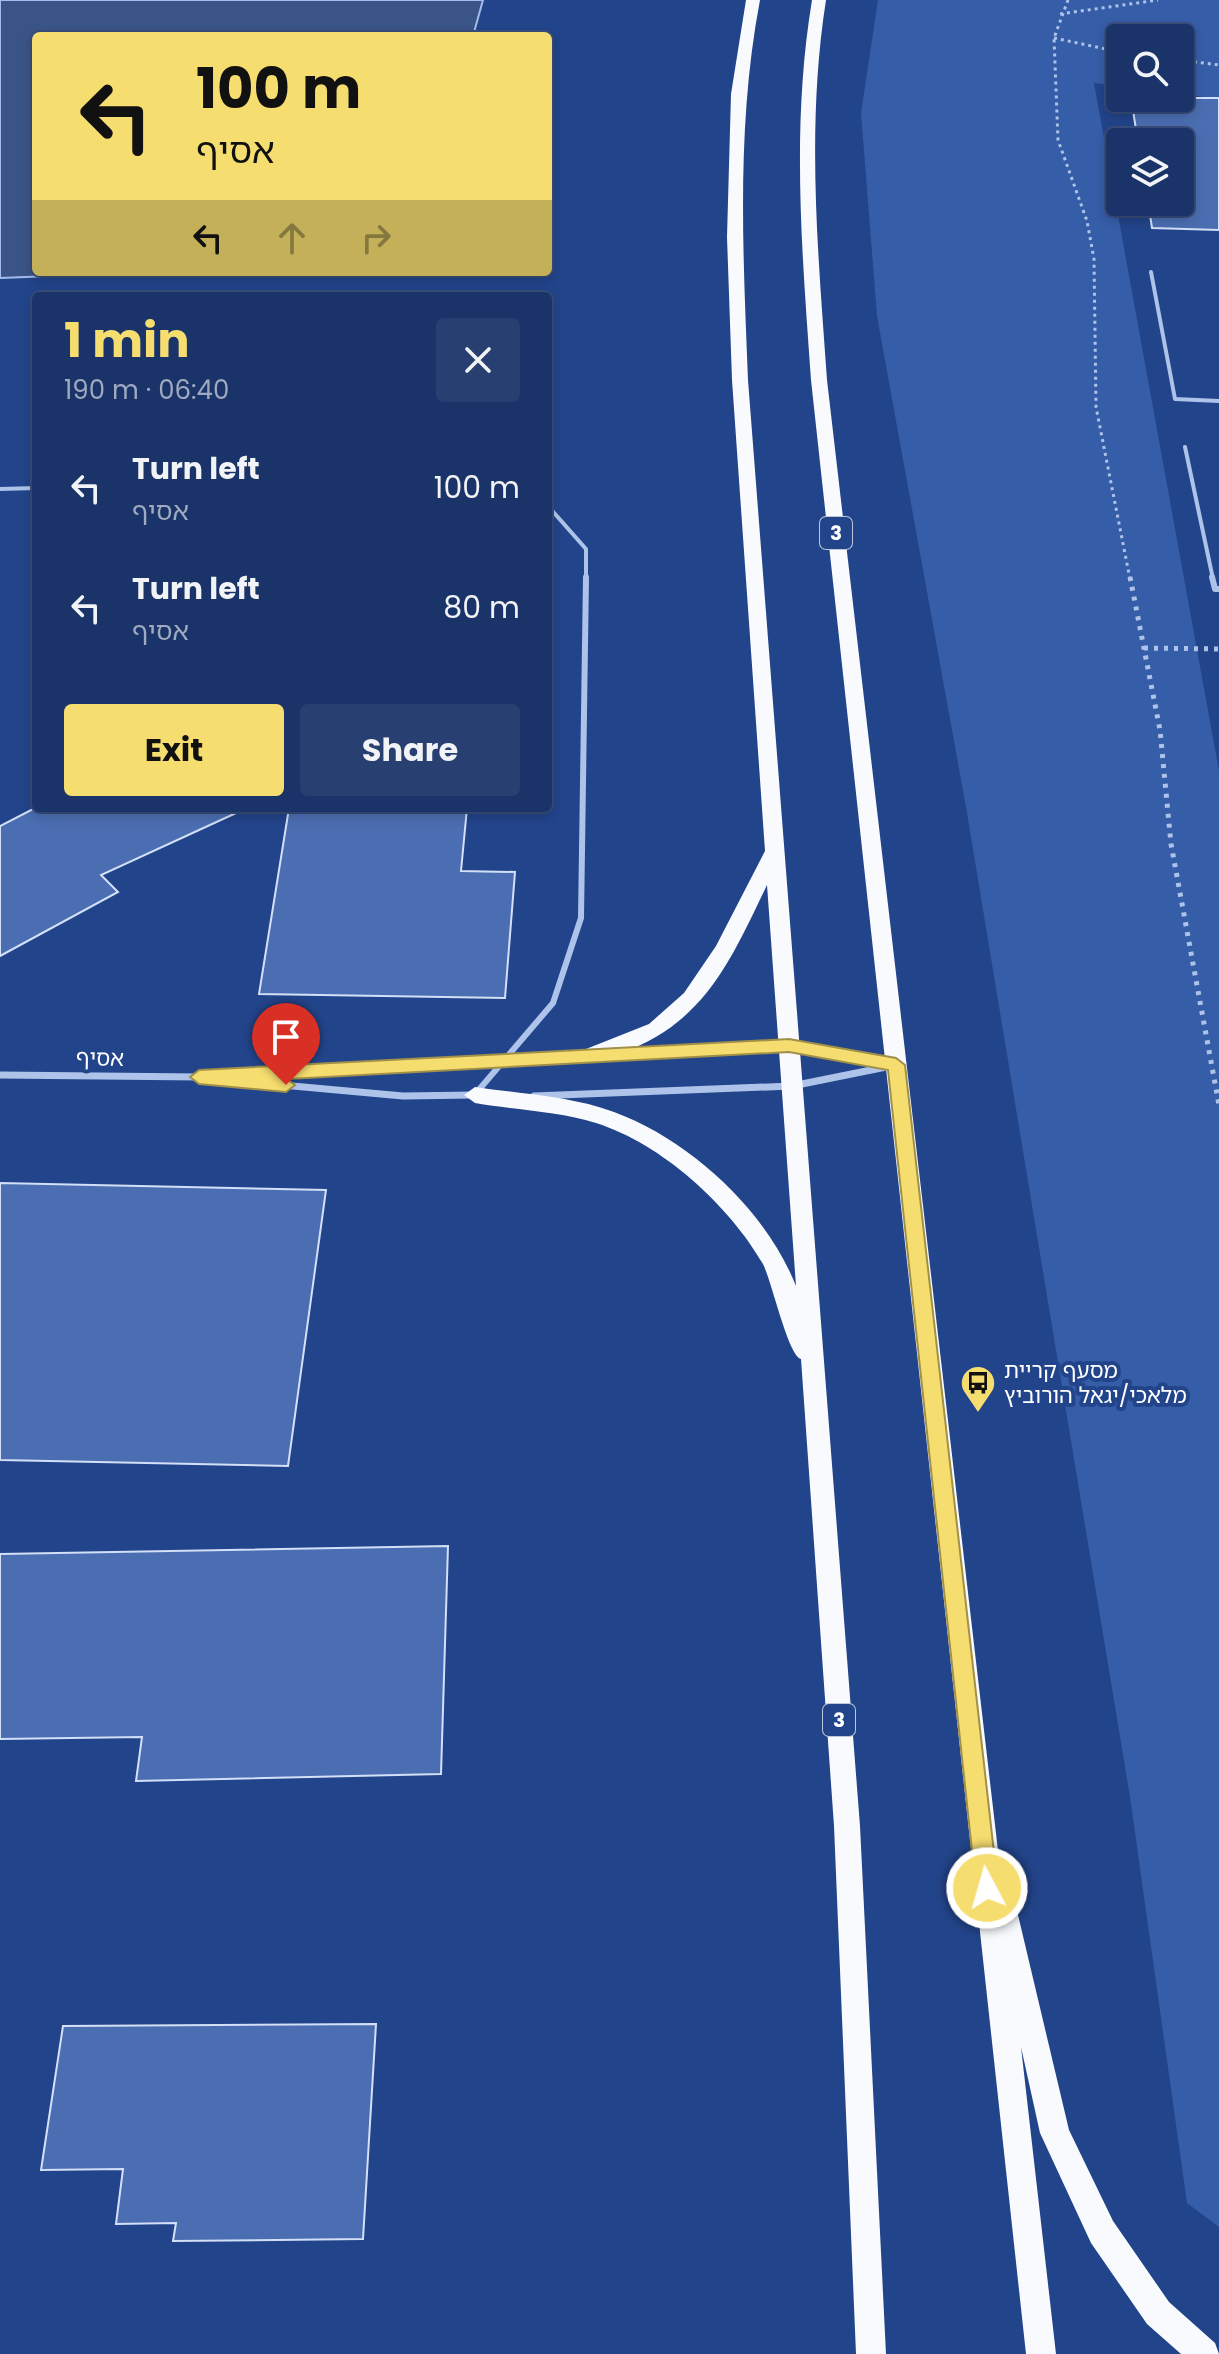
<!DOCTYPE html>
<meta charset="utf-8">
<style>
:root{--surface:#1a3368;--page:#273f71;--text:#f1f3f6;--muted:#9faac0;--line:#384e7c;--accent:#f6dd70}
body{margin:0;font-family:Poppins,"Noto Sans Hebrew",sans-serif;background:var(--page);color:var(--text);height:100vh;display:flex;flex-direction:column;font-size:30px;white-space:nowrap}
*{box-sizing:border-box;margin:0}
p{font-size:26px;color:var(--muted)}
.icon{flex:none;width:44px;height:44px;fill:none;stroke:currentColor;stroke-width:2;stroke-linecap:round;stroke-linejoin:round}
.map{position:relative;flex:1;overflow:hidden}
.details{position:absolute;left:32px;top:292px;width:520px;height:520px;display:flex;flex-direction:column;background:var(--surface);border-radius:8px;box-shadow:0 4px 12px #0003,0 0 0 2px var(--line)}
.details>*{flex:none}
.top-card{position:absolute;left:32px;top:32px;width:520px;height:244px;border-radius:8px;box-shadow:0 4px 12px #0003,0 0 0 2px var(--line);background:#f6dd70;color:#111;overflow:hidden}
.buttons{position:absolute;left:1106px;top:24px;display:grid;gap:16px}
.buttons a{display:grid;place-items:center;width:88px;height:88px;border-radius:8px;background:var(--surface);box-shadow:0 4px 12px #0003,0 0 0 2px var(--line);font-size:40px}
.pin{position:absolute;display:grid;place-items:center;width:68px;height:68px;color:#fff;margin:-82px -34px;border-radius:50% 50% 50% 0;rotate:-45deg;box-shadow:0 0 8px #0007}
.pin .icon{rotate:45deg}
.me{position:absolute;width:88px;margin:-44px;rotate:354deg;stroke-linejoin:round;filter:drop-shadow(0 0 6px #0008)}
.turn{display:flex;align-items:center;gap:28px;height:168px;padding:0 32px;font-size:36px}
.turn .icon{width:104px;height:104px;stroke-width:2.5}
.turn b{display:block;font-size:56px;line-height:68px}
.lanes{display:flex;align-items:center;height:76px;padding:0 32px;background:#0003;justify-content:center;gap:40px;direction:ltr}
.lanes .off{opacity:.35}
.round{display:grid;place-items:center;flex:none;width:84px;height:84px;border-radius:8px;background:var(--page)}
.head{display:flex;align-items:center;justify-content:space-between;height:136px;padding:0 32px}
h1{font-size:48px;font-weight:700;line-height:60px;color:var(--accent)}
.action{display:flex;gap:16px;margin-top:auto;padding:16px 32px}
.action a{flex:1;height:92px;border-radius:8px;background:var(--accent);color:#111;font-size:32px;font-weight:700;line-height:92px;text-align:center}
.action a+a{background:var(--page);color:var(--text)}
ul{padding:0;list-style:none}
li{display:flex;align-items:center;gap:24px;height:120px;padding:0 32px}
li div{flex:1}
li b{display:block;font-size:30px}
li em{font-style:normal}
.map>svg:first-child{display:block}
</style>
<div class="map">
<svg width="1219" height="2354" viewBox="0 0 1219 2354">
<rect width="100%" height="100%" fill="#22448a"/>
<!-- green -->
<path fill="#365da7" d="M878 0H1219V99L1180 94V38H1120V86L1094 83 1219 771V2227L1187 2203 1130 1797 966 807 877 316 861 113Z"/>
<!-- water -->
<path fill="#3b5487" stroke="#a2bcec" stroke-width="2" d="M0 0H483L473 36H36V272H156L0 278Z"/>
<!-- building -->
<path fill="#4b6eb2" stroke="#d3e0f8" stroke-width="2" d="M1131 98H1219V230L1152 228 1148 202H1180V142H1138Z
M35 808H247L101 875 118 892 0 956V826Z
M289 808H467L461 871 515 872 505 998 259 994Z
M0 1183 326 1190 288 1466 0 1460Z
M448 1546 441 1774 136 1781 142 1737 0 1739V1554Z
M376 2024 363 2239 173 2241 176 2223 116 2224 123 2169 41 2170 63 2026Z"/>
<g fill="none" stroke-linecap="round" stroke-linejoin="round">
<!-- path-far1 -->
<path stroke="#aec3ea" stroke-width="3" stroke-dasharray="3 4" stroke-linecap="butt" d="M1068 0 1054 38 1058 140 1087 221 1094 259 1096 407 1130 579
M1060 14 1158 0
M1054 38 1120 52
M1180 60 1219 65"/>
<!-- path -->
<path stroke="#aec3ea" stroke-width="5" stroke-dasharray="4 6" stroke-linecap="butt" d="M1130 577 1160 730 1171 844 1219 1105
M1144 648 1219 649"/>
<!-- service-far1 -->
<path stroke="#aec3ea" stroke-width="4" d="M1151 272 1175 399 1219 401
M1185 447 1213 579
M0 489 36 488
M548 506 586 549V579"/>
<!-- service -->
<path stroke="#aec3ea" stroke-width="6" d="M1212 577 1215 589H1219
M477 1092 553 1003 581 918 586 577"/>
<!-- minor -->
<path stroke="#aec3ea" stroke-width="7" d="M611 1054 789 1045 895 1065
M0 1075 199 1077 593 1055
M227 1080 403 1096 473 1095
M534 1096 792 1086 891 1066"/>
<!-- trunk -->
<path fill="#f8fafe" fill-rule="evenodd" d="M746 0H760C736 126 743 252 748 380L860 1826 886 2354H856L834 1826 801 1359C788 1355 772 1282 763 1264 729 1205 662 1144 596 1123 558 1111 515 1110 475 1103L464 1095 475 1087C521 1094 570 1096 614 1112 690 1140 766 1210 796 1286L767 885C731 960 704 1024 621 1053 609 1057 598 1064 586 1061L582 1055 586 1049 649 1024 684 993 716 946 765 851 732 380 727 237 731 94Z
M812 0H826C806 127 818 252 827 380L1002 1885 1010 1889 1014 1898 1069 2130 1113 2221 1169 2302 1215 2343 1219 2354H1181L1147 2324 1091 2243 1040 2133 1021 2047 1056 2354H1026L811 380C802 252 791 127 812 0Z"/>
</g>
<!-- route -->
<path fill="#f6dd70" stroke="#a09049" stroke-width="2" d="M789 1039 896 1058 905 1065 998 1888 995 1895 987 1899 979 1895 976 1888 888 1070 789 1052 287 1079 295 1085 286 1092 199 1084 190 1077 199 1070Z"/>
<!-- icons -->
<defs>
<symbol id="bus-pin" viewBox="-11 -11 22 30"><path d="M0 17L-7.5 6A9.5 9.5 0 1 1 7.5 6Z" fill="#f6dd70" stroke="#22448a"/><path d="M-5-6H5V4H4V6H2V4H-2V6H-4V4H-5ZM-3.5-4V0h7V-4ZM-3.5 1.2v1.5H-2V1.2ZM2 1.2v1.5H3.5V1.2Z" fill="#111"/></symbol>
</defs>
<g fill-rule="evenodd">
<use href="#bus-pin" x="958" y="1363" width="40" height="54"/>
</g>
<g text-anchor="middle" dominant-baseline="central" stroke-width="8" stroke-linejoin="round" paint-order="stroke">
<!-- shield labels -->
<g fill="#22448a" stroke="#bdc7dc" stroke-width="2">
<rect x="820" y="517" width="32" height="32" rx="6"/>
<rect x="823" y="1704" width="32" height="32" rx="6"/>
</g>
<g font-size="20" font-weight="bold" fill="#fff">
<text x="836" y="533">3</text>
<text x="839" y="1720">3</text>
</g>
<!-- street labels -->
<g font-size="22" fill="#fff" stroke="#22448a">
<text transform="translate(100 1058) rotate(1)">אסיף</text>
</g>
<!-- poi labels -->
<g font-size="22" fill="#fff" stroke="#22448a" text-anchor="start">
<text x="1004" y="1370">מסעף קריית<tspan x="1004" dy="25">מלאכי/יגאל הורוביץ</tspan></text>
</g>
</g>
</svg>
<div class="buttons">
<a><svg class="icon" aria-label="search" viewBox="0 0 24 24"><circle cx="10" cy="10" r="6"/><path d="M15 15l6 6"/></svg></a>
<a><svg class="icon" aria-label="layers" viewBox="0 0 24 24"><path d="M12 4l9 5-9 5-9-5zM3 14l9 5 9-5"/></svg></a>
</div>
<div class="pin" style="left:286px;top:1085px;background:#d93025"><svg class="icon" aria-label="arrive" viewBox="0 0 24 24"><path d="M6 21V4h12l-3 4 3 4H6"/></svg></div>
<svg class="me" style="left:987px;top:1888px" viewBox="-20 -20 40 40"><circle r="17" fill="#f6dd70" stroke="#fff" stroke-width="3"/><path d="M0-11L8 9 0 5-8 9z" fill="#fff"/></svg>
<div class="top-card">
<div class="turn"><svg class="icon" aria-label="left" viewBox="0 0 24 24"><path d="M17 20v-9H6M10 6l-5 5 5 5"/></svg><div><b>100 m</b>אסיף</div></div>
<div class="lanes"><svg class="icon" aria-label="left" viewBox="0 0 24 24"><path d="M17 20v-9H6M10 6l-5 5 5 5"/></svg><svg class="icon off" aria-label="ahead" viewBox="0 0 24 24"><path d="M12 20V5M6 11l6-6 6 6"/></svg><svg class="icon off" aria-label="right" viewBox="0 0 24 24"><path d="M7 20v-9h11M14 6l5 5-5 5"/></svg></div>
</div>
<section class="details">
<div class="head"><div><h1>1 min</h1><p>190 m · 06:40</p></div><a class="round"><svg class="icon" aria-label="close" viewBox="0 0 24 24"><path d="M6 6l12 12M18 6L6 18"/></svg></a></div>
<ul>
<li><svg class="icon" aria-label="left" viewBox="0 0 24 24"><path d="M17 20v-9H6M10 6l-5 5 5 5"/></svg><div><b>Turn left</b><p>אסיף</p></div><em>100 m</em></li>
<li><svg class="icon" aria-label="left" viewBox="0 0 24 24"><path d="M17 20v-9H6M10 6l-5 5 5 5"/></svg><div><b>Turn left</b><p>אסיף</p></div><em>80 m</em></li>
</ul>
<div class="action"><a>Exit</a><a>Share</a></div>
</section>
</div>
